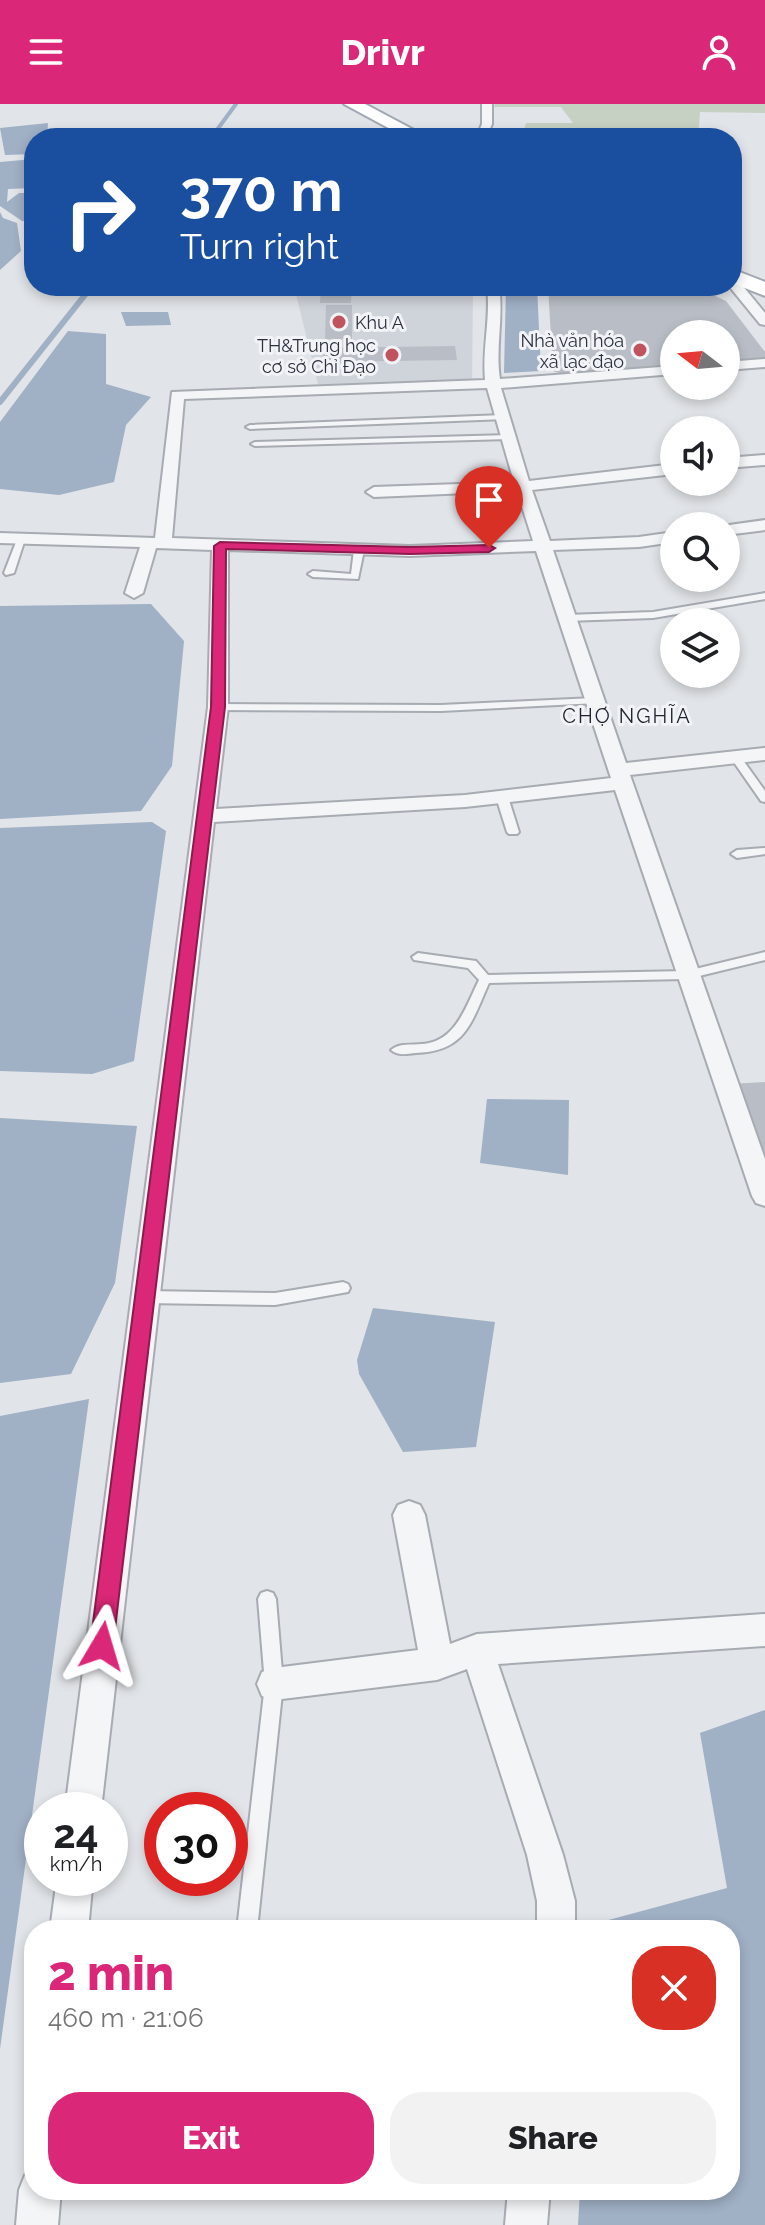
<!DOCTYPE html>
<meta charset="utf-8">
<style>
:root{--surface:#fff;--page:#f2f2f2;--text:#202124;--muted:#757577;--accent:#db2777}
body{margin:0;font-family:Raleway,sans-serif;background:var(--page);color:var(--text);height:100vh;display:flex;flex-direction:column;font-size:30px;white-space:nowrap}
*{box-sizing:border-box;margin:0}
p{font-size:26px;color:var(--muted)}
.icon{flex:none;width:44px;height:44px;fill:none;stroke:currentColor;stroke-width:2;stroke-linecap:round;stroke-linejoin:round}
.map{position:relative;flex:1;overflow:hidden}
.details{position:absolute;left:24px;top:1816px;width:716px;height:280px;display:flex;flex-direction:column;background:var(--surface);border-radius:32px;box-shadow:0 4px 12px #0003}
.details>*{flex:none}
.banner{position:absolute;left:24px;top:24px;width:718px;height:168px;border-radius:32px;box-shadow:0 4px 12px #0003;background:#1a4fa0;color:#fff;overflow:hidden}
.needle{width:52px;rotate:286deg}
.fabs{position:absolute;left:660px;top:216px;display:grid;gap:16px}
.fabs a{display:grid;place-items:center;width:80px;height:80px;border-radius:50%;background:var(--surface);box-shadow:0 4px 12px #0003;font-size:40px}
.speed{position:absolute;left:24px;top:1688px;display:flex;gap:16px;font-size:40px;font-weight:700;text-align:center}
.speed>*{display:grid;place-content:center;width:104px;height:104px;border-radius:50%;background:var(--surface);box-shadow:0 4px 12px #0003;line-height:1}
.speed small{font-size:20px;font-weight:400}
.speed .limit{border:12px solid #d22;background:#fff;color:#111}
.pin{position:absolute;display:grid;place-items:center;width:68px;height:68px;color:#fff;margin:-82px -34px;border-radius:50% 50% 50% 0;rotate:-45deg;box-shadow:0 0 8px #0007}
.pin .icon{rotate:45deg}
.me{position:absolute;width:88px;margin:-44px;rotate:7deg;stroke-linejoin:round;filter:drop-shadow(0 0 6px #0008)}
.turn{display:flex;align-items:center;gap:28px;height:168px;padding:0 24px;font-size:36px}
.turn .icon{width:104px;height:104px;stroke-width:2.5}
.turn b{display:block;font-size:56px;line-height:68px}
.round{display:grid;place-items:center;flex:none;width:84px;height:84px;border-radius:32px;background:var(--page)}
.overview{display:flex;align-items:center;justify-content:space-between;height:136px;padding:0 24px}
h1{font-size:48px;font-weight:800;line-height:60px;color:var(--accent)}
.primary-button{display:flex;gap:16px;margin-top:auto;padding:16px 24px}
.primary-button a{flex:1;height:92px;border-radius:32px;background:var(--accent);color:#fff;font-size:32px;font-weight:800;line-height:92px;text-align:center}
.primary-button a+a{background:var(--page);color:var(--text)}
header{display:flex;justify-content:space-between;align-items:center;height:104px;padding:0 24px;background:var(--accent);color:#fff;font-size:36px;font-weight:800}
.map>svg:first-child{display:block}
</style>
<header><svg class="icon" aria-label="menu" viewBox="0 0 24 24"><path d="M4 6h16M4 12h16M4 18h16"/></svg>Drivr<svg class="icon" aria-label="person" viewBox="0 0 24 24"><circle cx="12" cy="8" r="4"/><path d="M4 21q1-7 8-7t8 7"/></svg></header>
<div class="map">
<svg width="765" height="2121" viewBox="0 0 765 2121">
<rect width="100%" height="100%" fill="#e1e4e8"/>
<!-- built -->
<path fill="#cfd3da" d="M294 182H473L472 278 318 280Z"/>
<!-- green -->
<path fill="#c6d1c3" d="M495 0H765V9L700 8 698 34H494V27H524L526 19H573L561 3H494Z"/>
<!-- water -->
<path fill="#a0b0c5" d="M48 19 47 34H34V50L5 51 0 24Z
M34 55V84L8 85 7 98 19 89H34V117H22L0 102V58Z
M0 108 3 114 17 119 21 147 0 166Z
M506 182H537L541 267 504 269Z
M168 208 171 221 126 222 121 208Z
M68 227 106 230V280L151 293 126 321 114 378 59 391 0 385V318Z
M151 500 184 537 172 662 141 707 0 715V502Z
M152 718 166 727 134 957 92 970 0 967V724Z
M487 995 569 996 568 1071 480 1059Z
M0 1014 137 1022 115 1179 71 1270 0 1279Z
M373 1204 495 1218 476 1343 403 1348 359 1270 357 1256Z
M89 1295 0 1945V1312Z
M765 1606V2121H578L580 2086H730V1826H590V1821L727 1784 700 1629Z"/>
<g fill="none" stroke-linecap="round" stroke-linejoin="round">
<!-- stream-far1 -->
<path stroke="#a0b0c5" stroke-width="4" d="M211 34 236 0"/>
<!-- stream -->
<path stroke="#a0b0c5" stroke-width="6" d="M0 298 92 182"/>
</g>
<!-- building -->
<path fill="#b9bdc5" d="M321 182H352L351 199H320Z
M548 182H694L726 197 765 248V255L726 260V230H674V264L565 271 553 267Z
M326 201H352V235H325Z
M455 242 457 256 323 258 322 244Z
M765 978V1051H762L731 980Z"/>
<g fill="none" stroke-linecap="round" stroke-linejoin="round">
<defs>
<path id="lane" d="M503 311 507 313 506 315 250 325 246 323 250 321Z
M509 331H512V335L255 342 251 340 255 338Z
M726 343 740 356V360H734L726 350Z
M18 433 25 435 14 469 6 471 4 469Z
M359 443 364 446 358 475 313 473 308 470 313 467 351 470 354 446Z
M765 489V495L653 514 566 517 561 514 566 511 653 508Z
M594 594 598 595V599L441 607 218 606 213 603 218 600 441 601Z
M736 651 740 652 765 687V698L761 697 731 654Z
M502 690 508 693 519 728 517 730H509L507 728 496 693Z
M765 744V750L737 754 731 750 737 746Z
M765 848V856L687 875 489 879C471 919 466 947 416 949 406 950 398 952 391 946 399 939 411 941 422 940 456 938 466 902 479 876L468 864 414 856 412 853 418 849 476 857 488 871 687 867Z
M343 1178 348 1180 350 1184 348 1188 275 1201 145 1199 140 1197 137 1193 140 1189 145 1187 275 1189Z
M267 1487 273 1489 276 1495 283 1580 257 1826H237L265 1580 258 1495 261 1489Z"/>
<path id="street" d="M482 0H492V20L486 34H476L482 20Z
M732 174 737 175 765 209V221L760 220 729 182H732Z
M487 182H499C504 214 495 244 500 275L674 262V270L501 284 529 377 674 360V370L532 386 550 437 639 433 674 428V438L639 443 553 446 626 659 765 644V656L630 671 765 1055V1102L756 1099 752 1092 615 686 465 703 214 718 101 1706H65L208 603 212 446 156 444 143 489 134 494 125 489 140 443 0 439V429L155 434 172 288 485 276C482 244 491 214 487 182ZM487 284 514 378 374 383 366 388 374 393 517 387 533 437 410 442 172 434 184 295ZM228 446 410 452 536 447 611 674 465 691 216 705 228 603Z
M765 255V263L726 266V258Z
M765 351V361L726 364V354Z
M765 416V426L726 431V422H722Z
M409 1397 420 1401 425 1411 450 1540 477 1530 765 1510V1542L498 1560 563 1751 575 1797V1826H537V1797L527 1751 467 1565 437 1576 274 1596 262 1592 257 1580 262 1568 274 1564 418 1546 393 1411 398 1401Z
M57 1774H93L88 1826H50Z
M34 2068V2086H61L58 2121H16L19 2086 25 2071Z
M508 2086H550L547 2121H505Z"/>
<path id="primary" d="M344 0H365L429 34H407Z
M732 165 765 178V192L732 179Z"/>
</defs>
<!-- lane casing -->
<use href="#lane" stroke="#a7abb2" stroke-width="4"/>
<!-- street casing -->
<use href="#street" stroke="#a7abb2" stroke-width="4"/>
<!-- primary casing -->
<use href="#primary" stroke="#a2a8b3" stroke-width="4"/>
<!-- lane -->
<use href="#lane" fill="#f3f5f7" fill-rule="evenodd"/>
<!-- street -->
<use href="#street" fill="#f3f5f7" fill-rule="evenodd"/>
<!-- primary -->
<use href="#primary" fill="#fff" fill-rule="evenodd"/>
</g>
<!-- route -->
<path fill="#db2777" stroke="#8e194d" stroke-width="2" d="M220 438 410 443 489 441 495 444 489 448 410 450 226 445 225 603 113 1542 110 1550 102 1553 94 1550 90 1542 211 603 214 442Z"/>
<!-- markers -->
<g fill="#c1535f" stroke="#f1f3f6" stroke-width="3">
<circle cx="339" cy="218" r="8"/>
<circle cx="640" cy="246" r="8"/>
<circle cx="392" cy="251" r="8"/>
</g>
<g text-anchor="middle" dominant-baseline="central" stroke-width="6" stroke-linejoin="round" paint-order="stroke">
<!-- far-poi labels -->
<g font-size="18" fill="#2b313e" stroke="#f1f3f6" text-anchor="end">
<text x="355" y="218" text-anchor="start">Khu A</text>
<text x="624" y="236">Nhà văn hóa<tspan x="624" dy="21">xã lạc đạo</tspan></text>
<text x="376" y="241">TH&amp;Trung học<tspan x="376" dy="21">cơ sở Chỉ Đạo</tspan></text>
</g>
<!-- far-quarter labels -->
<g font-size="20" letter-spacing="2" fill="#1d232f" stroke="#f1f3f6">
<text x="627" y="612">CHỢ NGHĨA</text>
</g>
</g>
</svg>
<div class="fabs">
<a><svg class="needle" viewBox="-14 -14 28 28"><path d="M0-13l5 13h-10z" fill="#e53935"/><path d="M0 13l5-13h-10z" fill="#757577"/></svg></a>
<a><svg class="icon" aria-label="sound" viewBox="0 0 24 24"><path d="M4 9h4l5-4v14l-5-4H4zM17 9q2 3 0 6"/></svg></a>
<a><svg class="icon" aria-label="search" viewBox="0 0 24 24"><circle cx="10" cy="10" r="6"/><path d="M15 15l6 6"/></svg></a>
<a><svg class="icon" aria-label="layers" viewBox="0 0 24 24"><path d="M12 4l9 5-9 5-9-5zM3 14l9 5 9-5"/></svg></a>
</div>
<div class="speed"><div>24<small>km/h</small></div><div class="limit">30</div></div>
<div class="pin" style="left:489px;top:444px;background:#d93025"><svg class="icon" aria-label="arrive" viewBox="0 0 24 24"><path d="M6 21V4h12l-3 4 3 4H6"/></svg></div>
<svg class="me" style="left:102px;top:1542px" viewBox="-20 -20 40 40"><path d="M0-17L14 15 0 8-14 15z" fill="#db2777" stroke="#fff" stroke-width="4"/></svg>
<div class="banner">
<div class="turn"><svg class="icon" aria-label="right" viewBox="0 0 24 24"><path d="M7 20v-9h11M14 6l5 5-5 5"/></svg><div><b>370 m</b>Turn right</div></div>
</div>
<section class="details">
<div class="overview"><div><h1>2 min</h1><p>460 m · 21:06</p></div><a class="round" style="background:#d93025;color:#fff"><svg class="icon" aria-label="close" viewBox="0 0 24 24"><path d="M6 6l12 12M18 6L6 18"/></svg></a></div>
<div class="primary-button"><a>Exit</a><a>Share</a></div>
</section>
</div>
